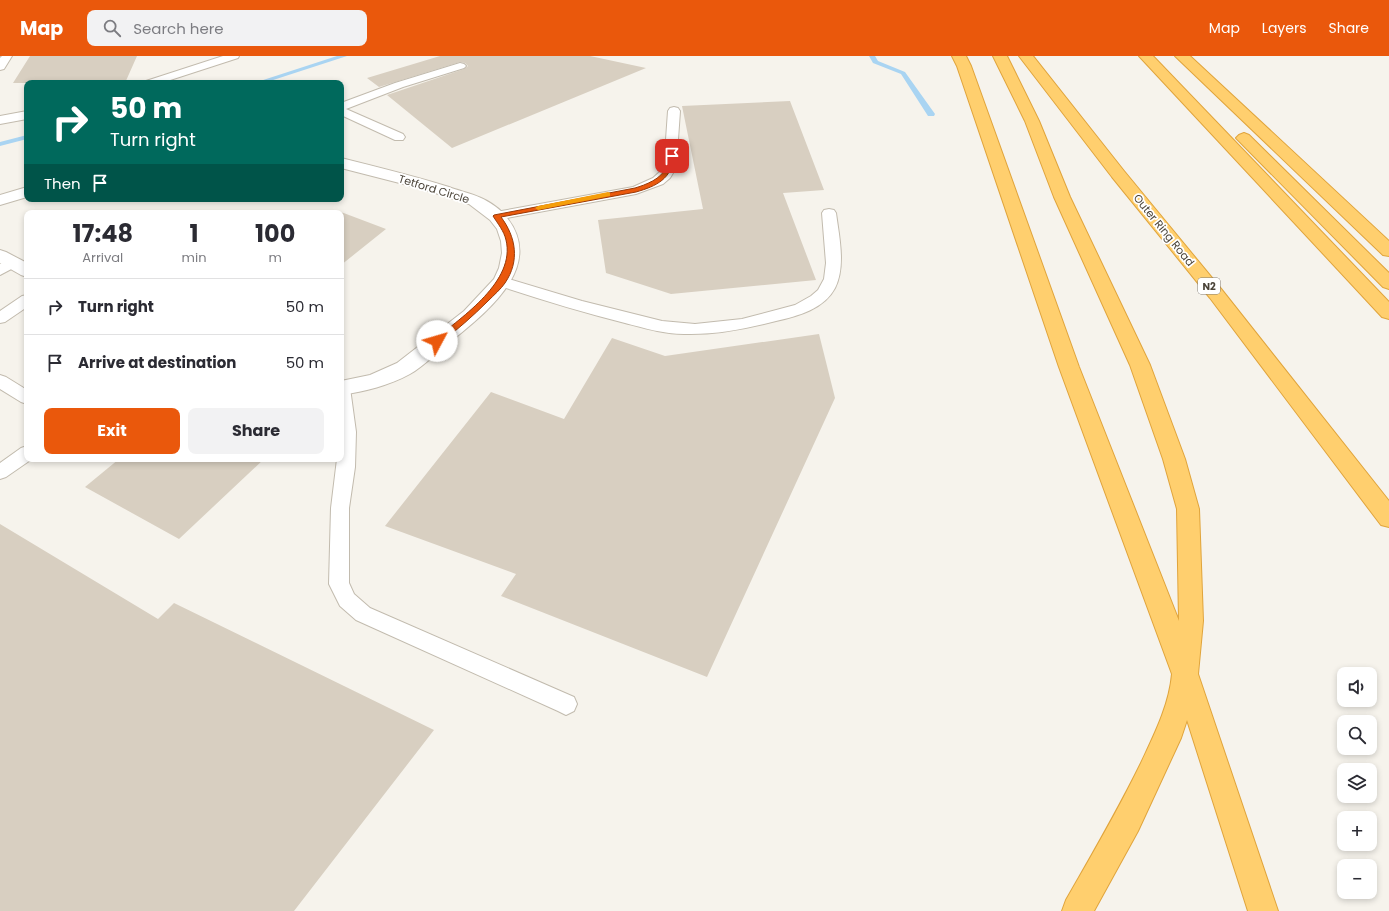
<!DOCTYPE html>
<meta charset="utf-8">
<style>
:root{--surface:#fff;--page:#f2f2f3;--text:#2b2b33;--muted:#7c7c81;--line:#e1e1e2;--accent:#ea580c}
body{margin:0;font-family:Poppins,sans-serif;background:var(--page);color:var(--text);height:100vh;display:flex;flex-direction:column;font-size:15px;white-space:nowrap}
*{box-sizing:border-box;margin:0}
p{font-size:13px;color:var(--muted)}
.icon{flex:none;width:22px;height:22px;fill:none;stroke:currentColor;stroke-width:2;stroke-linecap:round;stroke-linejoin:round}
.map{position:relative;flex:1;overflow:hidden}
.details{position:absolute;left:24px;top:154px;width:320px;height:252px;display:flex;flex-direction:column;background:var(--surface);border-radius:8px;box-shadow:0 2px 6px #0003}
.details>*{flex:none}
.banner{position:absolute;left:24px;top:24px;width:320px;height:122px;border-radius:8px;box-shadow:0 2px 6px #0003;background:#00695c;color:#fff;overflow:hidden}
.tools{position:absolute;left:1337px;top:611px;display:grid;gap:8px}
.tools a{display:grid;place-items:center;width:40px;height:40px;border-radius:8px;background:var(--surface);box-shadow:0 2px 6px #0003;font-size:20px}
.pin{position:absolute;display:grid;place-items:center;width:34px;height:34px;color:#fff;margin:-17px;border-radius:8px;box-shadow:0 2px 6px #0006}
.me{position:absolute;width:44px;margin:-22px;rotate:51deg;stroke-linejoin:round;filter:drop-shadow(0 0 3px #0008)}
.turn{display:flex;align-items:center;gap:14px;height:84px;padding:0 20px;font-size:18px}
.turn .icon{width:52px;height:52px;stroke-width:2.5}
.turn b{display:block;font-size:28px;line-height:34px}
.then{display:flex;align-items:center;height:38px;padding:0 20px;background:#0003;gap:8px;font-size:15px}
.eta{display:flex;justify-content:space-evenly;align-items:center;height:68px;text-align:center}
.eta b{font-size:24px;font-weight:700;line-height:28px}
.action{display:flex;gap:8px;margin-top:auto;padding:8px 20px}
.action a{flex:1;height:46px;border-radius:8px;background:var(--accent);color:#fff;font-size:16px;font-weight:700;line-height:46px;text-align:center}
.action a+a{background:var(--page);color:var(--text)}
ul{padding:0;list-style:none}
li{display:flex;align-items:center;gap:12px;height:56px;padding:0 20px;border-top:1px solid var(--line)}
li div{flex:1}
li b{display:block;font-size:15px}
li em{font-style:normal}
header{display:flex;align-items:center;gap:24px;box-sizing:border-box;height:56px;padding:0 20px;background:var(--accent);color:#fff}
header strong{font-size:19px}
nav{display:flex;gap:22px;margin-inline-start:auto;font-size:14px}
.search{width:280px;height:36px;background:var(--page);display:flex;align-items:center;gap:10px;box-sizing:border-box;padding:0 14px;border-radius:8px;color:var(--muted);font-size:15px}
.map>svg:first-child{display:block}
</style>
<header>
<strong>Map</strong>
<div class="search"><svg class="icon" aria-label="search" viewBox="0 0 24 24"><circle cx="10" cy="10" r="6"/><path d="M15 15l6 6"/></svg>Search here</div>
<nav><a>Map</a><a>Layers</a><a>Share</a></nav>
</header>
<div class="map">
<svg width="1389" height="855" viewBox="0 0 1389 855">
<rect width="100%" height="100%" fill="#f6f3ec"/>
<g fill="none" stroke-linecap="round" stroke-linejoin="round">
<!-- stream -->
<path fill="#a9d4f2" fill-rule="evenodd" d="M337 0H347L264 27H254Z
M869 0H875L878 5 905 16 935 58 934 60H928L901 18 873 7Z
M27 79V83L0 90V86Z"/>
</g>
<!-- building -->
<path fill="#d8cfc1" d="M30 0H137L125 27H13Z
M440 0H590L646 12 452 92 387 39 464 13 468 10 465 7 460 6 379 31 367 22Z
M790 45 824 134 783 137 816 224 671 238 606 217 598 164 703 153 682 50Z
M341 156 386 173 341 209Z
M819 278 835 342 707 621 501 540 516 518 385 470 491 336 564 363 612 282 665 300Z
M119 403H264L179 483 85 431Z
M0 468 158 563 174 547 434 674 294 855H0Z"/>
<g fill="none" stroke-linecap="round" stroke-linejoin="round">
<defs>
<path id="service" d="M2 0H12L4 13 0 14V2Z
M223 0H239L238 2 161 27H144L146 25Z
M460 7 464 8 466 10 464 12 403 31 346 53 403 78 405 81 403 84H395L341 59V47L395 27Z
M674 51 678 52 680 55 676 112 670 122 663 128 636 138 496 164 491 163 489 160 491 157 496 156 633 131 653 122 664 112 668 55 670 52Z
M27 55V63L0 68V60Z
M829 153 834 154 836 157C839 180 846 210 835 232 824 253 798 260 776 265 746 273 715 279 684 278 664 278 644 272 625 267 582 256 539 243 497 229L495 226 497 223 502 221 582 245 662 265 695 268 742 263 795 249 811 240 818 234 824 223 826 207 822 157 824 154Z
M12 202 17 204 19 207 17 210 0 219V208Z
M27 239V251L5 266 0 267V255L22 240Z
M0 319 6 321 27 334V348L21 346 0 333Z
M341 326 348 328 350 332 356 376 355 411 349 452V527L354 538 370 552 574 641 577 648 574 655 566 659 558 655 356 564 340 550 329 528 331 452 337 403H341Z
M27 390V403H32L6 421 0 423V407L21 392Z"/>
<path id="minor" d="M341 102C377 111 414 120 449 131 459 135 471 137 481 142 488 145 498 152 503 157 549 208 488 255 450 286 437 296 424 310 410 318 388 330 366 335 341 339V325L370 319 397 307 464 255 494 223 499 212 502 197 501 185 497 173 490 164 469 148 423 133 341 112Z
M27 131V141L0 149V139Z
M0 194 6 196 27 207V221L21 219 0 207Z"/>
<path id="motorway" d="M952 0H966L971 10 1079 311 1179 565 1177 453 1163 403 1130 309 1054 141 1025 65 993 0H1007L1039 65 1070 141 1150 309 1185 403 1199 453 1203 565 1198 618 1278 855H1248L1187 664 1181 682 1138 775 1094 855H1062L1066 844C1092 799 1118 754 1141 707 1154 679 1169 650 1172 618L1059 311 957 10Z
M1019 0H1033L1124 115 1222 234 1389 445V471L1381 469 1210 242 1112 121Z
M1139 0H1153L1389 246V263L1382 261Z
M1175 0H1190L1389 185V200L1383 199Z
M1244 77 1249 79 1389 217V233L1383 231 1239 85 1236 82 1239 79Z"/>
</defs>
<!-- service casing -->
<use href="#service" stroke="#c2bbae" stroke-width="2"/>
<!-- minor casing -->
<use href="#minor" stroke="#c2bbae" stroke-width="2"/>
<!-- motorway casing -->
<use href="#motorway" stroke="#e0a43c" stroke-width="2"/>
<!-- service -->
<use href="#service" fill="#fff" fill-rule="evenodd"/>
<!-- minor -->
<use href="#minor" fill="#fff" fill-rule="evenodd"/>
<!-- motorway -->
<use href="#motorway" fill="#ffcf6e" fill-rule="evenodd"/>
</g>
<!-- route -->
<path fill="#ea580c" stroke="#983908" d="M669 99 675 100C671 123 657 130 636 136L501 161C516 181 520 205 505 227 501 233 494 239 488 245 473 260 457 274 440 287H435V283C462 261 516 225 506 184 504 175 498 168 493 160L494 159 635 132C645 129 662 123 666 111 668 107 668 103 669 99Z"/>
<!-- slow -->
<path fill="#f59e0b" d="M608 136 610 137V140L538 154 535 152 538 150Z"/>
<g text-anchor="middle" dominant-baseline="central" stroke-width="3.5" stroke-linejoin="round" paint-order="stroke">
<!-- shield labels -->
<rect fill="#fff" stroke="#817c74" stroke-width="1" x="1198" y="222" width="22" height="16" rx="3"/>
<g font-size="10" font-weight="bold" fill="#4b4439">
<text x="1209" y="230">N2</text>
</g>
<!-- street labels -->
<g font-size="11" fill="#4b4439" stroke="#fff">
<text transform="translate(434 133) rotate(17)">Tetford Circle</text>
<text transform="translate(1164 174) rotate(51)">Outer Ring Road</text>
</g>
</g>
</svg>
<div class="tools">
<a><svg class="icon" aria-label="sound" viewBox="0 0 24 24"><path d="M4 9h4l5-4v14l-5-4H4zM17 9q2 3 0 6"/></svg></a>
<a><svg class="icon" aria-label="search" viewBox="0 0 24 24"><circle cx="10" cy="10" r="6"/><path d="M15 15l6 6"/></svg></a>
<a><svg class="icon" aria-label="layers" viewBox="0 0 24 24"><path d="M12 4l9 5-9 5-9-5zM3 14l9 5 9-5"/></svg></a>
<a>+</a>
<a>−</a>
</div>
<div class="pin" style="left:672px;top:100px;background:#d93025"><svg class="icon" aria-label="arrive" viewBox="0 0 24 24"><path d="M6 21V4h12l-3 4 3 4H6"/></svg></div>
<svg class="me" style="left:437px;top:285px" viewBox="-20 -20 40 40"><circle r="19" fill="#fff"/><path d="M0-13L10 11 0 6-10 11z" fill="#ea580c"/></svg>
<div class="banner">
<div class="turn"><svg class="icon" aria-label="right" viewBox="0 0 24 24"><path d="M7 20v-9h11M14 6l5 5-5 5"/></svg><div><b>50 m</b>Turn right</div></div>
<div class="then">Then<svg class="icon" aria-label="arrive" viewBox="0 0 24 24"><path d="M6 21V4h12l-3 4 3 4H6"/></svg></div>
</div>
<section class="details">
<div class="eta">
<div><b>17:48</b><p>Arrival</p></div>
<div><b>1</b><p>min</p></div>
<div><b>100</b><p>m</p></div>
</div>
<ul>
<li><svg class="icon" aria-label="right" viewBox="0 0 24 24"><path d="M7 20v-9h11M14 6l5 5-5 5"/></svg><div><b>Turn right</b></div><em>50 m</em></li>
<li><svg class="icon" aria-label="arrive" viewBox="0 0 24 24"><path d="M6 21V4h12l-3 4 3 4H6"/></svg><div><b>Arrive at destination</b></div><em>50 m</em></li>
</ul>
<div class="action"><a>Exit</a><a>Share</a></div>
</section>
</div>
